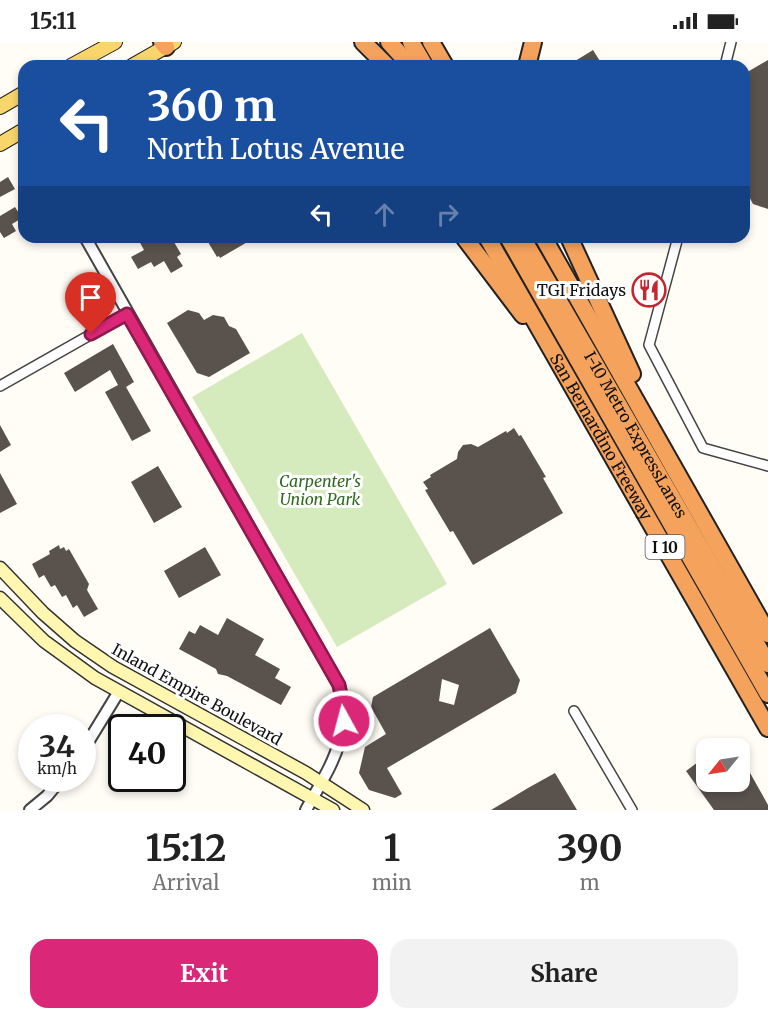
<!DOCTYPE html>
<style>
:root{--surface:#fff;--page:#f2f2f2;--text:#222;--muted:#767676;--accent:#db2777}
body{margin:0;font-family:Merriweather,serif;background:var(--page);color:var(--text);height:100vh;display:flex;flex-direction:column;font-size:22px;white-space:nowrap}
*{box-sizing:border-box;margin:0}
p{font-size:20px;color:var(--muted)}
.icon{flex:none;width:33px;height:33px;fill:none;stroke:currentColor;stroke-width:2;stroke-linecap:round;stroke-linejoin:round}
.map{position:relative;height:768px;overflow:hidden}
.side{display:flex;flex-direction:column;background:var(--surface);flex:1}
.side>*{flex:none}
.banner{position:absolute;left:18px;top:18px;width:732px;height:183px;border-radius:18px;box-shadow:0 3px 9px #0003;background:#1a4fa0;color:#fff;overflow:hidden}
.needle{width:39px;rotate:240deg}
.fabs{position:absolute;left:696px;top:696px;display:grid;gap:12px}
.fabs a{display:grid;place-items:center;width:54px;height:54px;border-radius:12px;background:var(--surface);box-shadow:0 3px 9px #0003;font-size:30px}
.speed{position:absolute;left:18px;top:672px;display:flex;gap:12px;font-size:30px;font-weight:700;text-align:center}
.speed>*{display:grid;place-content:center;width:78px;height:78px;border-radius:50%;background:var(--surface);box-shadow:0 3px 9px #0003;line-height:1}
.speed small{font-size:15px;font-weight:400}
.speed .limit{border:3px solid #111;border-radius:9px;background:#fff;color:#111}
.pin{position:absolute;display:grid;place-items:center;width:51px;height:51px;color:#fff;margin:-62px -26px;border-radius:50% 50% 50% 0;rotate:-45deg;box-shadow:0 0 6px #0007}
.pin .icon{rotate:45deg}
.me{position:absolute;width:66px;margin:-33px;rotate:353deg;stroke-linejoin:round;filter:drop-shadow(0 0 4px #0008)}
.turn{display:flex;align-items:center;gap:21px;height:126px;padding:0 30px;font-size:27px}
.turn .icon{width:78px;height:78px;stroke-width:2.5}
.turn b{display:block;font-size:42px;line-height:51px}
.lanes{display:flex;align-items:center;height:57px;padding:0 30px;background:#0003;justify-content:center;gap:30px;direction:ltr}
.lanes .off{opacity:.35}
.eta{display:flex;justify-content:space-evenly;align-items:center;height:102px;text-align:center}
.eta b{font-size:36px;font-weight:700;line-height:42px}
.cta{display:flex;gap:12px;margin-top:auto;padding:12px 30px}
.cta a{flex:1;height:69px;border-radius:18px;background:var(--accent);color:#fff;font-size:24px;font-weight:700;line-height:69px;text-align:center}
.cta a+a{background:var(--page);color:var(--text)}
.status{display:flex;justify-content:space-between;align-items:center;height:42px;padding:0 30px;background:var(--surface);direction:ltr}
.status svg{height:16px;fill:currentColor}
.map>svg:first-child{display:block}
</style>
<div class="status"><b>15:11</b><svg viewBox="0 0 49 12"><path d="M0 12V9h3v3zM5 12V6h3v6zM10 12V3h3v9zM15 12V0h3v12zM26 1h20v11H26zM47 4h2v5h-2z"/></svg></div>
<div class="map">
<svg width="768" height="768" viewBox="0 0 768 768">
<rect width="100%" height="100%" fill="#fffdf5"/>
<!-- green -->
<path fill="#d5ebbd" d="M302 291 447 542 337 605 192 355Z"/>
<!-- building -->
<path fill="#5a524d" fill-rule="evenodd" d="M593 8 603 24H567Z
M768 18V167L753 162 744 145V32Z
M8 135 15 147 0 155V140Z
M15 165 22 176 12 182 16 189 4 196 0 190V174Z
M137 195H182L174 200 181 212 177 215 183 224 171 231 164 219 154 225 151 220 138 227 131 215 144 208Z
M205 195H256L220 216 219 214 217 215Z
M188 268 199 271 204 278 213 273 224 275 229 284 236 287 250 311 209 335 197 331 167 281Z
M113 302 134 340 126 345 151 389 132 399 105 350 118 343 110 328 75 350 64 331Z
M0 383 11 403 0 410Z
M514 386 519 394 521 393 546 435 543 436 563 471 473 523 453 489 450 490 425 448 428 447 423 440 431 435 430 433 457 417 458 410 463 403 471 402 478 405 506 389 507 391Z
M158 424 182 465 154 481 131 440Z
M0 431 17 462 0 471Z
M59 503 60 507 64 505 66 509 69 507 89 542 87 548 98 567 84 575 77 563 73 566 66 553 62 555 55 543 51 545 44 533 39 536 32 522 50 512 49 509Z
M205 505 221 533 179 556 164 529Z
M227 576 264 597 255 613 280 627 275 636 291 645 281 663 227 634 218 632 216 627 179 607 189 589 195 592 200 583 218 593Z
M490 586 520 638 516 651 387 726 402 752 395 756 369 748 359 731 365 705 386 692 371 665 373 655ZM442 637 459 643 454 663 439 659Z
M740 713 768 763V768H714L686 729 706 714V740H740Z
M555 731 577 768H491L528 746Z"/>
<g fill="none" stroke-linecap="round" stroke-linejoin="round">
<defs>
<path id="minor" d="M725 24 731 0
M678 195 649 303 703 406 768 424
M0 344 127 272
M574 669 632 768"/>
<path id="tertiary" d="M85 195 339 643C351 698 331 722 306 768
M82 710 118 651
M30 768 47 754 62 736"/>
<path id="secondary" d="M0 526 43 571 75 599 113 625 306 731 363 768
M0 556 44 599 95 636 333 768"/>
<path id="primary" d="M71 24 115 0
M132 24 174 0
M0 65 24 51
M0 102 24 88"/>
<g id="motorway">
<path d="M162 0 166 5"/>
<path d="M363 0 387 24"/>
<path d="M389 0 409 22"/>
<path d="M411 0 425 24"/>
<path d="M431 0 445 24"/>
<path d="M527 24 533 0"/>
<path d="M464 195 523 273"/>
<path id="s1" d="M487 195 768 686"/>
<path d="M508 195 768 652"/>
<path id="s2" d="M522 195 768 622"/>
<path d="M543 195 768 592"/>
<path d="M569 195 632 332"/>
</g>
</defs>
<!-- minor casing -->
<use href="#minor" stroke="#444" stroke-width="12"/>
<!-- tertiary casing -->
<use href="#tertiary" stroke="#444" stroke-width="14"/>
<!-- secondary casing -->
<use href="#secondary" stroke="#333" stroke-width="15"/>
<!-- primary casing -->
<use href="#primary" stroke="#222" stroke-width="16"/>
<!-- motorway casing -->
<use href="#motorway" stroke="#222" stroke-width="20"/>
<!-- minor -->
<use href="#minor" stroke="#fff" stroke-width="9"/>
<!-- tertiary -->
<use href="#tertiary" stroke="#fff" stroke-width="10"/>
<!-- secondary -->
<use href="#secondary" stroke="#fff6b0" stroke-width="12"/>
<!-- primary -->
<use href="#primary" stroke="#f9d66b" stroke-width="14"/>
<!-- motorway -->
<use href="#motorway" stroke="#f5a25d" stroke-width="16"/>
</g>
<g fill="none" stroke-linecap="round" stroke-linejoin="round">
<defs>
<path id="route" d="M91 292 127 272 339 643 343 662 344 679"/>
</defs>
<!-- route casing -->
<use href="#route" stroke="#8e194d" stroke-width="15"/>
<!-- route -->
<use href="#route" stroke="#db2777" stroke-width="10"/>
</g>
<!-- icons -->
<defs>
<symbol id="restaurant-ring" viewBox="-11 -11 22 22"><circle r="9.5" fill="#fff" stroke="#c4262e" stroke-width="1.5"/><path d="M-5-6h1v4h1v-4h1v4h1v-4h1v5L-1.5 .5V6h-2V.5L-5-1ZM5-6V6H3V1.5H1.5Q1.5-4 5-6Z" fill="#c4262e"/></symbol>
</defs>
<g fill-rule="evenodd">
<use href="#restaurant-ring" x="630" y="229" width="38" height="38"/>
</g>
<g text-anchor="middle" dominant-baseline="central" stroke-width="6" stroke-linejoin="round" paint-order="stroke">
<!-- shield labels -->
<rect fill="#fff" stroke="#585858" stroke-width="1.5" x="645.5" y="493" width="39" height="24" rx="4.5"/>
<g font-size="15" font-weight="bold" fill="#111">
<text x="665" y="505">I 10</text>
</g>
<!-- poi labels -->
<g font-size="16" fill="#111" stroke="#fff" text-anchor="end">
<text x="626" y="248">TGI Fridays</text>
</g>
<!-- street labels -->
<g font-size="16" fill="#111" stroke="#fff">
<text stroke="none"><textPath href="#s1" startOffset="230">San Bernardino Freeway</textPath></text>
<text stroke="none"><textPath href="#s2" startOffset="228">I-10 Metro ExpressLanes</textPath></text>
<text transform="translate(197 652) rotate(29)">Inland Empire Boulevard</text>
</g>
<!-- park labels -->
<g font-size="16" font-style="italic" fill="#2f6b1f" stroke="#fff">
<text x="320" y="439">Carpenter's<tspan x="320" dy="18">Union Park</tspan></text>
</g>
</g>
</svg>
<div class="fabs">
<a><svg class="needle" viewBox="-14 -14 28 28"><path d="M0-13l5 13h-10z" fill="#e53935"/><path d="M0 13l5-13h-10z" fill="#767676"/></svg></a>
</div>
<div class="speed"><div>34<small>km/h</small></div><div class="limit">40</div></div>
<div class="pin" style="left:91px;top:292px;background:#d93025"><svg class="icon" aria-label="arrive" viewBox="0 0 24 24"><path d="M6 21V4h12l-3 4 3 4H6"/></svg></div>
<svg class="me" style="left:344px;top:679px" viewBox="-20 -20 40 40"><circle r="17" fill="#db2777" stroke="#fff" stroke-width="3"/><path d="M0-11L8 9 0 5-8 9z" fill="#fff"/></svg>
<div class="banner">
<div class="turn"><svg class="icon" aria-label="left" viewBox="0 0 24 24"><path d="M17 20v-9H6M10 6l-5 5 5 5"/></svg><div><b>360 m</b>North Lotus Avenue</div></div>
<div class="lanes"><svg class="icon" aria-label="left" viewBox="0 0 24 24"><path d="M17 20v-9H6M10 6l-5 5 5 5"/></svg><svg class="icon off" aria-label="ahead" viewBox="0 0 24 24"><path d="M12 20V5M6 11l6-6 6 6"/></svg><svg class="icon off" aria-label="right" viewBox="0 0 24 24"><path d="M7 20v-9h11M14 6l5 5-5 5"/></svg></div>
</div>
</div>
<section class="side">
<div class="eta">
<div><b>15:12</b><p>Arrival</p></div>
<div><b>1</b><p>min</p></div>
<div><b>390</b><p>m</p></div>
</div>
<div class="cta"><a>Exit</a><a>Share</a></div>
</section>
